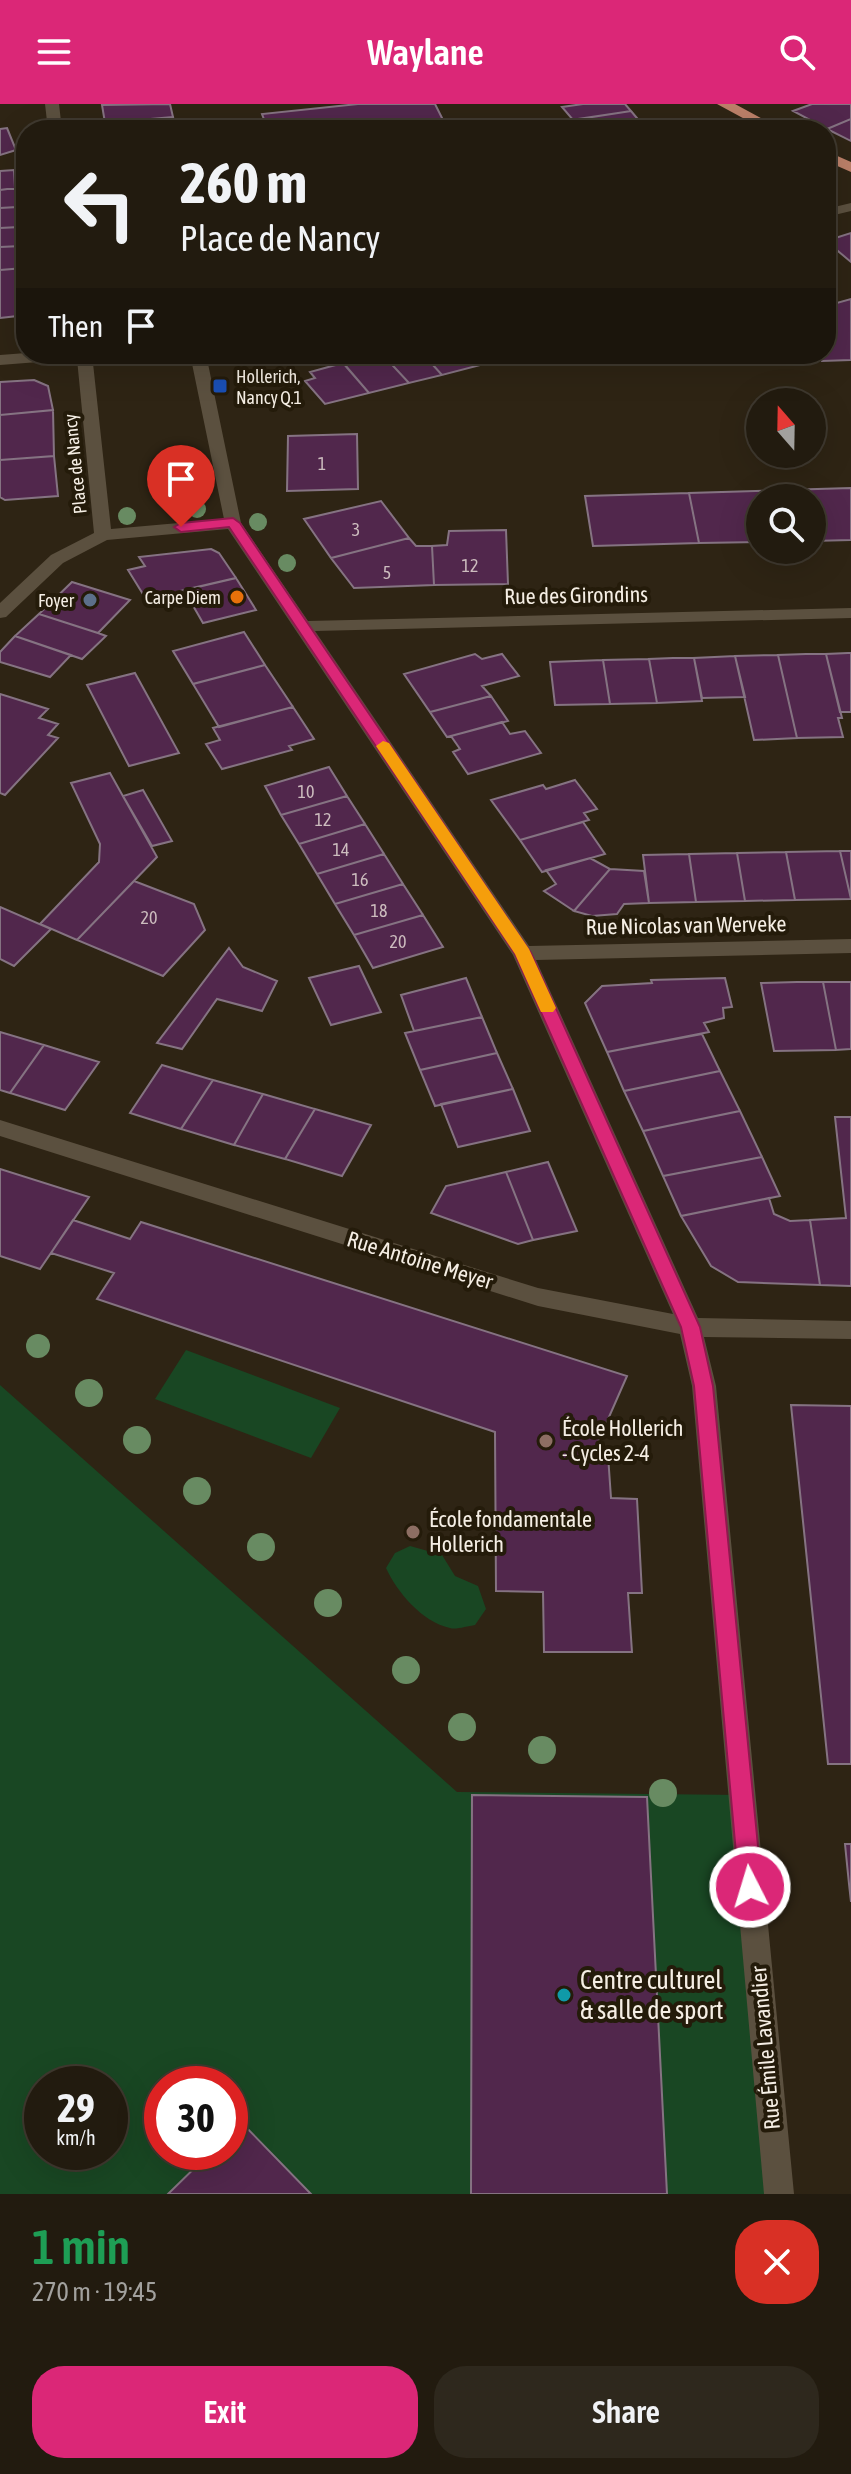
<!DOCTYPE html>
<meta charset="utf-8">
<style>
:root{--surface:#221b0f;--page:#2e281d;--text:#f1f3f6;--muted:#a2a19e;--line:#3f392f;--accent:#db2777}
body{margin:0;font-family:"Asap Condensed",sans-serif;background:var(--page);color:var(--text);height:100vh;display:flex;flex-direction:column;font-size:30px;white-space:nowrap}
*{box-sizing:border-box;margin:0}
p{font-size:26px;color:var(--muted)}
.icon{flex:none;width:44px;height:44px;fill:none;stroke:currentColor;stroke-width:2;stroke-linecap:round;stroke-linejoin:round}
.map{position:relative;height:2090px;overflow:hidden}
.drawer{display:flex;flex-direction:column;background:var(--surface);flex:1}
.drawer>*{flex:none}
.hud{position:absolute;left:16px;top:16px;width:820px;height:244px;border-radius:32px;box-shadow:0 8px 32px #0002,0 0 0 2px var(--line);background:#221b0f;color:var(--text);overflow:hidden}
.needle{width:52px;rotate:340deg}
.fabs{position:absolute;left:746px;top:284px;display:grid;gap:16px}
.fabs a{display:grid;place-items:center;width:80px;height:80px;border-radius:50%;background:var(--surface);box-shadow:0 8px 32px #0002,0 0 0 2px var(--line);font-size:40px}
.speed{position:absolute;left:24px;top:1962px;display:flex;gap:16px;font-size:40px;font-weight:700;text-align:center}
.speed>*{display:grid;place-content:center;width:104px;height:104px;border-radius:50%;background:var(--surface);box-shadow:0 8px 32px #0002,0 0 0 2px var(--line);line-height:1}
.speed small{font-size:20px;font-weight:400}
.speed .limit{border:12px solid #d22;background:#fff;color:#111}
.pin{position:absolute;display:grid;place-items:center;width:68px;height:68px;color:#fff;margin:-82px -34px;border-radius:50% 50% 50% 0;rotate:-45deg;box-shadow:0 0 8px #0007}
.pin .icon{rotate:45deg}
.me{position:absolute;width:88px;margin:-44px;rotate:355deg;stroke-linejoin:round;filter:drop-shadow(0 0 6px #0008)}
.turn{display:flex;align-items:center;gap:28px;height:168px;padding:0 32px;font-size:36px}
.turn .icon{width:104px;height:104px;stroke-width:2.5}
.turn b{display:block;font-size:56px;line-height:68px}
.then{display:flex;align-items:center;height:76px;padding:0 32px;background:#0003;gap:16px;font-size:30px}
.round{display:grid;place-items:center;flex:none;width:84px;height:84px;border-radius:32px;background:var(--page)}
.overview{display:flex;align-items:center;justify-content:space-between;height:136px;padding:0 32px}
h1{font-size:48px;font-weight:600;line-height:60px;color:#1e9e55}
.primary-button{display:flex;gap:16px;margin-top:auto;padding:16px 32px}
.primary-button a{flex:1;height:92px;border-radius:32px;background:var(--accent);color:#fff;font-size:32px;font-weight:600;line-height:92px;text-align:center}
.primary-button a+a{background:var(--page);color:var(--text)}
header{display:flex;justify-content:space-between;align-items:center;height:104px;padding:0 32px;background:var(--accent);color:#fff;font-size:36px;font-weight:600}
.map>svg:first-child{display:block}
</style>
<header><svg class="icon" aria-label="menu" viewBox="0 0 24 24"><path d="M4 6h16M4 12h16M4 18h16"/></svg>Waylane<svg class="icon" aria-label="search" viewBox="0 0 24 24"><circle cx="10" cy="10" r="6"/><path d="M15 15l6 6"/></svg></header>
<div class="map">
<svg width="851" height="2090" viewBox="0 0 851 2090">
<rect width="100%" height="100%" fill="#2e2414"/>
<!-- green -->
<path fill="#194723" fill-rule="evenodd" d="M186 1246 340 1304 311 1354 155 1295Z
M0 1281 457 1688 742 1691 779 2090H0ZM42 1980H110V2048H42ZM162 1980H230V2048H162Z
M410 1442 442 1451 455 1472 478 1482 486 1505 475 1521C467 1522 456 1526 450 1524 422 1518 397 1488 386 1464L395 1449Z"/>
<!-- building -->
<path fill="#51274c" stroke="#857382" stroke-width="2" d="M170 0 173 13 105 19 102 1Z
M358 0H435L444 18 365 26H268L262 10Z
M583 0H625L631 7 573 16 562 3Z
M812 0H851V15L827 25 793 7Z
M631 7 642 20 603 26H556L551 19Z
M173 13 176 26H107L105 19Z
M851 15V37L827 25Z
M7 24 16 46 0 51V25Z
M14 66 15 84 0 86V67Z
M15 84 17 103 0 104V86Z
M17 103 19 123 0 124V104Z
M19 123 21 142 0 143V124Z
M851 129V158L826 137Z
M21 142 24 164 0 166V143Z
M24 164 26 211 0 214V166Z
M851 195V256L822 257 819 250H826V202Z
M423 250 442 271 409 279 383 251Z
M423 250H479L488 259 442 271Z
M383 251 409 279 369 289 345 261Z
M343 259 369 289 325 300 305 277 315 274 310 268Z
M34 276 48 282 53 306 0 311V278Z
M53 306 54 352 0 356V311Z
M357 330 358 385 287 387 288 332Z
M54 352 58 392 5 396 0 393V356Z
M851 384V436L812 437V394H786L784 386Z
M784 386 786 394H760V438L699 439 689 389Z
M689 389 699 439 593 442 585 392Z
M381 397 409 434 331 454 304 415Z
M506 426 508 480 434 481 432 442 447 441 449 427Z
M409 434 416 442H432L434 481 354 484 331 454Z
M211 445 219 449 236 474 146 495 128 466 145 462 139 453Z
M236 474 256 506 203 519 184 486Z
M72 478 130 496 98 529 39 510Z
M39 510 98 529 106 532 82 555 15 532Z
M244 528 265 561 193 580 173 547Z
M15 532 71 551 50 573 0 558V548Z
M848 549H851V608H840L826 550Z
M475 550 482 555 502 550 519 572 482 582 491 592 430 608 404 570Z
M806 550H826L842 614H838L843 633 797 634 778 551Z
M778 551 797 634 754 636 735 552Z
M735 552 745 593 702 594 694 554Z
M673 554H694L702 597 657 599 649 555Z
M649 555 657 599 610 600 603 556Z
M603 556 610 600 555 601 550 558Z
M265 561 293 603 219 623 193 580Z
M135 569 179 649 129 662 87 581Z
M0 590 48 605 39 614 58 620 48 631 58 634 5 691 0 689Z
M491 592 508 617 447 633 430 608Z
M293 603 314 635 289 642 292 646 222 665 206 640 220 636 213 624Z
M502 618 510 630 525 627 541 649 468 670 453 648 460 645 451 632Z
M329 663 347 692 281 711 265 682Z
M110 669 157 753 77 836 40 820 99 758 100 740 71 679Z
M575 676 597 705 584 709 589 716 520 736 491 696 543 681 546 685Z
M143 686 172 737 152 742 123 692Z
M347 692 365 720 299 740 281 711Z
M583 718 605 750 542 768 520 736Z
M365 720 384 750 317 770 299 740Z
M840 747 851 795 795 796 786 748Z
M840 747H851V795Z
M786 748 795 796 745 797 737 749Z
M737 749 745 797 696 798 689 750Z
M384 750 403 780 335 800 317 770Z
M689 750 696 798 649 799 643 751Z
M590 754 610 765 574 807 544 787 556 780 546 766Z
M610 765 644 767 649 799 624 800 617 810 592 812 574 807Z
M134 777 194 800 205 826 163 872 77 836Z
M403 780 423 811 354 831 335 800Z
M0 803 51 825 14 862 0 855Z
M423 811 443 843 373 864 354 831Z
M229 844 243 863 277 877 262 907 217 895 182 945 157 939Z
M359 862 381 908 331 921 309 874Z
M466 874 482 913 414 927 401 891Z
M725 874 732 903 723 904 724 914 704 919 709 928 607 948 585 899 602 882 652 879 651 876Z
M797 878H823L836 946 774 947 761 879Z
M823 878H851V945L836 946Z
M482 913 497 949 420 966 405 929Z
M0 928 44 941 10 989 0 986Z
M702 930 720 967 624 987 607 948Z
M44 941 99 958 65 1006 10 989Z
M497 949 513 985 435 1002 420 966Z
M162 961 213 976 181 1025 130 1009Z
M720 967 740 1007 643 1027 624 987Z
M213 976 263 990 234 1041 181 1025Z
M513 985 530 1027 458 1043 441 1000Z
M263 990 315 1005 285 1055 234 1041Z
M315 1005 371 1021 342 1072 285 1055Z
M740 1007 762 1053 663 1072 643 1027Z
M835 1013H851V1182L820 1181 810 1116 846 1114Z
M762 1053 780 1092 681 1112 663 1072Z
M548 1058 577 1127 533 1136 506 1068Z
M0 1065 89 1093 40 1165 0 1152Z
M506 1068 533 1136 518 1140 431 1109 446 1082Z
M769 1094 774 1110 790 1117 810 1116 820 1181 738 1178 711 1162 681 1112Z
M73 1116 130 1135 141 1118 627 1272 594 1347 608 1351 611 1394 637 1395 642 1489H628L632 1548H544L543 1488 496 1487 495 1328 97 1195 114 1169 51 1149Z
M791 1301 851 1302V1660H828Z
M472 1691 647 1693 667 2090H471Z
M845 1740H851V1798L849 1780Z
M241 2018 311 2090H168L211 2048H230V2029Z"/>
<g fill="none" stroke-linecap="round" stroke-linejoin="round">
<!-- minor -->
<path fill="#5b503f" fill-rule="evenodd" d="M45 0H59L62 26H48Z
M851 99V107L826 113V105Z
M26 249 92 250 111 425 224 415 190 250H206L241 419 308 517 851 504V514L315 527 529 842 851 835V849L536 856 698 1214 851 1217V1235L704 1233 716 1282 794 2090H764L692 1282 680 1230 538 1202 0 1032V1016L538 1184 673 1210 513 851 228 425 107 436 63 459 6 513 0 514V499L51 451 94 429 77 255 0 261V251Z"/>
<!-- primary -->
<path fill="#bc8069" fill-rule="evenodd" d="M717 0H735L783 26H765Z
M826 47 851 58V68L826 57Z"/>
</g>
<!-- trees -->
<g fill="#688b62">
<circle cx="197" cy="405" r="9"/>
<circle cx="127" cy="412" r="9"/>
<circle cx="258" cy="418" r="9"/>
<circle cx="287" cy="459" r="9"/>
<circle cx="38" cy="1242" r="12"/>
<circle cx="89" cy="1289" r="14"/>
<circle cx="137" cy="1336" r="14"/>
<circle cx="197" cy="1387" r="14"/>
<circle cx="261" cy="1443" r="14"/>
<circle cx="328" cy="1499" r="14"/>
<circle cx="406" cy="1566" r="14"/>
<circle cx="462" cy="1623" r="14"/>
<circle cx="542" cy="1646" r="14"/>
<circle cx="663" cy="1689" r="14"/>
</g>
<!-- route -->
<path fill="#db2777" stroke="#8e194d" stroke-width="2" d="M233 414 240 419 531 849 700 1223 713 1282 762 1783 759 1791 750 1794 742 1791 739 1783 694 1282 681 1223 515 850 229 423 181 428 174 423 181 419Z"/>
<!-- slow -->
<path fill="#f59e0b" d="M383 637 389 639 529 845 556 904 553 908H541L515 850 376 642Z"/>
<!-- markers -->
<rect fill="#1a4fb4" stroke="#241b0a" stroke-width="3" x="212" y="274" width="16" height="16" rx="4"/>
<circle fill="#e8710a" stroke="#241b0a" stroke-width="3" cx="237" cy="493" r="8"/>
<circle fill="#5c6f8a" stroke="#241b0a" stroke-width="3" cx="90" cy="496" r="8"/>
<g fill="#8d6e63" stroke="#241b0a" stroke-width="3">
<circle cx="546" cy="1337" r="8"/>
<circle cx="413" cy="1428" r="8"/>
</g>
<circle fill="#0f9aa8" stroke="#241b0a" stroke-width="3" cx="564" cy="1891" r="8"/>
<g text-anchor="middle" dominant-baseline="central" stroke-width="8" stroke-linejoin="round" paint-order="stroke">
<!-- far-poi labels -->
<g font-size="18" fill="#f5eee4" stroke="#241b0a" text-anchor="end">
<text x="236" y="272" text-anchor="start">Hollerich,<tspan x="236" dy="21">Nancy Q.1</tspan></text>
<text x="221" y="493">Carpe Diem</text>
<text x="74" y="496">Foyer</text>
</g>
<!-- number labels -->
<g font-size="18" fill="#ccbcbe">
<text x="322" y="359">1</text>
<text x="356" y="425">3</text>
<text x="470" y="461">12</text>
<text x="387" y="468">5</text>
<text x="306" y="687">10</text>
<text x="323" y="715">12</text>
<text x="341" y="745">14</text>
<text x="360" y="775">16</text>
<text x="379" y="806">18</text>
<text x="149" y="813">20</text>
<text x="398" y="837">20</text>
</g>
<!-- far-street labels -->
<g font-size="18" fill="#f5eee4" stroke="#241b0a">
<text transform="translate(75 360) rotate(-96)">Place de Nancy</text>
</g>
<!-- street labels -->
<g font-size="22" fill="#f5eee4" stroke="#241b0a">
<text transform="translate(576 491) rotate(-1)">Rue des Girondins</text>
<text transform="translate(686 821) rotate(-1)">Rue Nicolas van Werveke</text>
<text transform="translate(420 1156) rotate(17)">Rue Antoine Meyer</text>
<text transform="translate(765 1944) rotate(-95)">Rue Émile Lavandier</text>
</g>
<!-- poi labels -->
<g font-size="22" fill="#f5eee4" stroke="#241b0a" text-anchor="start">
<text x="562" y="1324">École Hollerich<tspan x="562" dy="25">- Cycles 2-4</tspan></text>
<text x="429" y="1415">École fondamentale<tspan x="429" dy="25">Hollerich</tspan></text>
</g>
<!-- near-poi labels -->
<g font-size="26" fill="#f5eee4" stroke="#241b0a" text-anchor="start">
<text x="580" y="1876">Centre culturel<tspan x="580" dy="30">&amp; salle de sport</tspan></text>
</g>
</g>
</svg>
<div class="fabs">
<a><svg class="needle" viewBox="-14 -14 28 28"><path d="M0-13l5 13h-10z" fill="#e53935"/><path d="M0 13l5-13h-10z" fill="#a2a19e"/></svg></a>
<a><svg class="icon" aria-label="search" viewBox="0 0 24 24"><circle cx="10" cy="10" r="6"/><path d="M15 15l6 6"/></svg></a>
</div>
<div class="speed"><div>29<small>km/h</small></div><div class="limit">30</div></div>
<div class="pin" style="left:181px;top:423px;background:#d93025"><svg class="icon" aria-label="arrive" viewBox="0 0 24 24"><path d="M6 21V4h12l-3 4 3 4H6"/></svg></div>
<svg class="me" style="left:750px;top:1783px" viewBox="-20 -20 40 40"><circle r="17" fill="#db2777" stroke="#fff" stroke-width="3"/><path d="M0-11L8 9 0 5-8 9z" fill="#fff"/></svg>
<div class="hud">
<div class="turn"><svg class="icon" aria-label="left" viewBox="0 0 24 24"><path d="M17 20v-9H6M10 6l-5 5 5 5"/></svg><div><b>260 m</b>Place de Nancy</div></div>
<div class="then">Then<svg class="icon" aria-label="arrive" viewBox="0 0 24 24"><path d="M6 21V4h12l-3 4 3 4H6"/></svg></div>
</div>
</div>
<section class="drawer">
<div class="overview"><div><h1>1 min</h1><p>270 m · 19:45</p></div><a class="round" style="background:#d93025;color:#fff"><svg class="icon" aria-label="close" viewBox="0 0 24 24"><path d="M6 6l12 12M18 6L6 18"/></svg></a></div>
<div class="primary-button"><a>Exit</a><a>Share</a></div>
</section>
